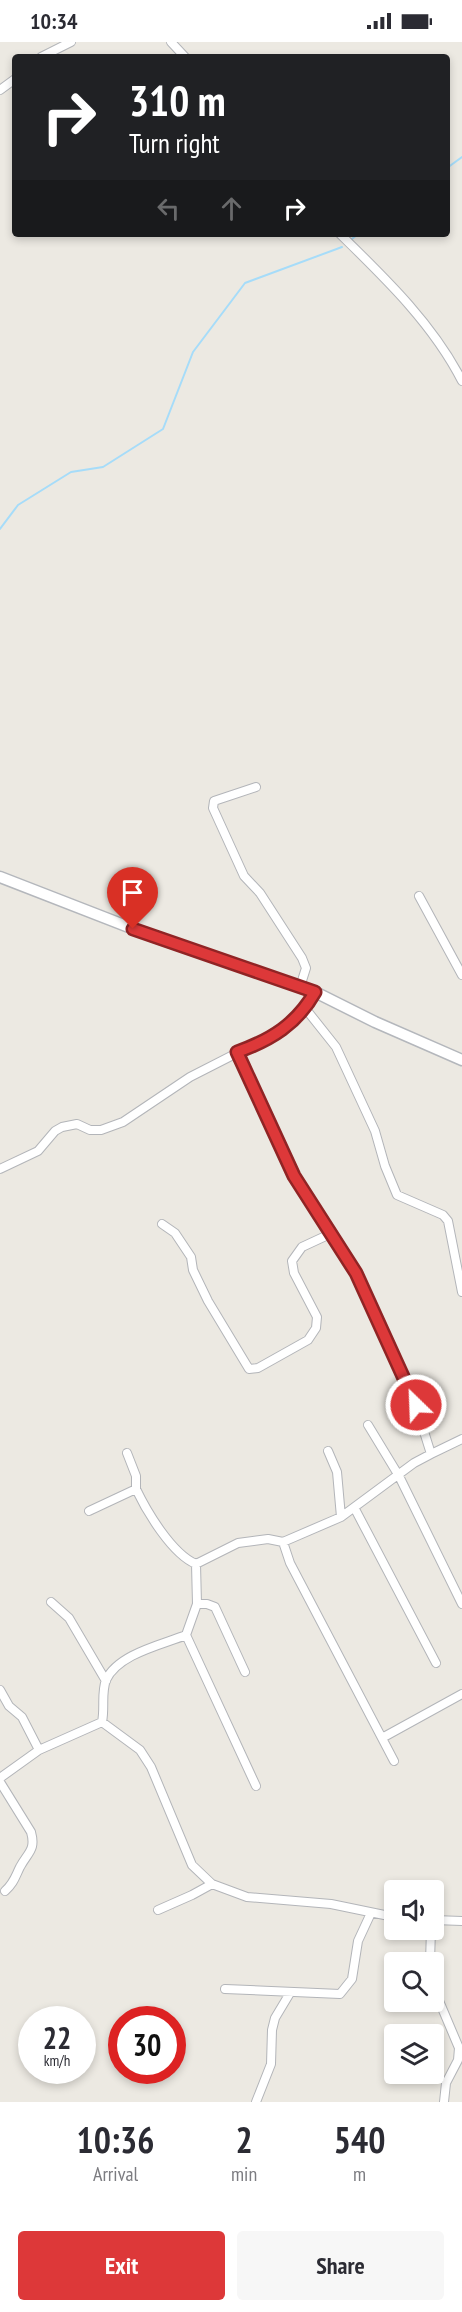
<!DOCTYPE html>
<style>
:root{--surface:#fff;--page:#f7f7f7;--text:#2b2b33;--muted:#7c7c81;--accent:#dd3839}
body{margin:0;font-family:"PT Sans Narrow",sans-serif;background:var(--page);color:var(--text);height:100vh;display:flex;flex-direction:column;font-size:22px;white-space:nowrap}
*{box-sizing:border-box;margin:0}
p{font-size:20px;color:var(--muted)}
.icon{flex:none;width:33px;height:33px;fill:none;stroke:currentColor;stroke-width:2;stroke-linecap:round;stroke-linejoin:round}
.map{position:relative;height:2060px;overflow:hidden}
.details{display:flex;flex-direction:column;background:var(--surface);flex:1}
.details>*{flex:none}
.banner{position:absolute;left:12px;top:12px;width:438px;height:183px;border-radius:6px;box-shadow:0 3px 9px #0003;background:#202124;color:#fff;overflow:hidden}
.tools{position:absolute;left:384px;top:1838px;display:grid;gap:12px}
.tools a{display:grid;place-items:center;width:60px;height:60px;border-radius:6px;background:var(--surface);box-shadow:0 3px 9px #0003;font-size:30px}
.speed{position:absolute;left:18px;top:1964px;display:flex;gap:12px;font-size:30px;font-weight:700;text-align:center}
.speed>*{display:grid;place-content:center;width:78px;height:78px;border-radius:50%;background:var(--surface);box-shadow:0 3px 9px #0003;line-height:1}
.speed small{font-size:15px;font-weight:400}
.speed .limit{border:9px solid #d22;background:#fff;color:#111}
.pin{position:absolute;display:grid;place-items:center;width:51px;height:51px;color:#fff;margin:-62px -26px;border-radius:50% 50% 50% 0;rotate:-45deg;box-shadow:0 0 6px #0007}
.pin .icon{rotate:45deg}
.me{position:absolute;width:66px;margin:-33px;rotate:336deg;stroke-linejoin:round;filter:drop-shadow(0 0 4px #0008)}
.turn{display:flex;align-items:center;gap:21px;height:126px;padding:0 18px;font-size:27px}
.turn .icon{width:78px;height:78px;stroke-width:2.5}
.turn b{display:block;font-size:42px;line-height:51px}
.lanes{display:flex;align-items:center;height:57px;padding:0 18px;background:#0003;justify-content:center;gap:30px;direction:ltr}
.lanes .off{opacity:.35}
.eta{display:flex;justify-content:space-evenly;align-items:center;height:102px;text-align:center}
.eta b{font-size:36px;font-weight:700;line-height:42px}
.primary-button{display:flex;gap:12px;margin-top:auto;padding:12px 18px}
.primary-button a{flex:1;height:69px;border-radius:6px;background:var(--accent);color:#fff;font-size:24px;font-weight:700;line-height:69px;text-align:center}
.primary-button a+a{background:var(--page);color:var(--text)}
.status{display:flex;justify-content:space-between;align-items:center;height:42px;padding:0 30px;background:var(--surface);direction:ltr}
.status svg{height:16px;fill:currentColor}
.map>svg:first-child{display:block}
</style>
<div class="status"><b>10:34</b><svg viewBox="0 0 49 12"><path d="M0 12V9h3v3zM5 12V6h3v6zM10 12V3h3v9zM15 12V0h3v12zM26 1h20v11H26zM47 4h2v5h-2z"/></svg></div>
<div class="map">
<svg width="462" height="2060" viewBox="0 0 462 2060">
<rect width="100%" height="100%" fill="#ece9e2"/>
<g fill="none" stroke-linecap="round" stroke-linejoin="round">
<!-- stream -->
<path stroke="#a6dcf9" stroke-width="2" d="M447 126 462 115
M352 197 358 192
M0 487 18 463 71 430 103 425 163 387 193 310 245 241 342 205"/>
<defs>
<path id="street" d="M171 0 185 15
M41 15 71 0
M0 48 15 37
M340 192C385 236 433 282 462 339
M256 745 214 759 213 766 244 834 260 851 302 916 306 926 300 945
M419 854 462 933
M305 966 336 1005 375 1089 385 1124 397 1153 443 1173 448 1179 462 1250
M0 1127 38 1109 55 1089 62 1085 77 1082 90 1088H101L123 1080 190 1035 284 987 305 966 315 950
M162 1182 175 1191 191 1215 193 1228 208 1259 249 1327 258 1326 308 1298 316 1286 317 1275 294 1231 292 1219 302 1205 330 1192
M368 1383 399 1434 462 1562
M328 1409 337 1430 341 1475
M127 1411 136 1434V1447
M431 1412 462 1397
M355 1467 436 1621
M89 1469 136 1447C147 1470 172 1512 196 1522
M283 1500 290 1521 394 1719
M196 1522 238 1501 268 1497 283 1500 341 1475 414 1421 431 1412 411 1348 356 1231 294 1134 237 1010
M196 1522 197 1562 186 1593 256 1744
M51 1560 69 1576 106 1639
M197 1562H207L215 1565 245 1630
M0 1648 9 1664 22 1675 39 1708
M102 1680 140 1708 151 1725 192 1823 212 1842 247 1855 331 1862 394 1875
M382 1696 462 1652
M0 1736 39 1708 102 1680C105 1666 101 1651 106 1638 118 1612 161 1603 186 1593
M0 1740 31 1790C36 1808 28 1810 20 1825 15 1835 14 1841 5 1849
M158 1868 192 1853 212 1842
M434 1878 462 1879
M430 1920 431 1887
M225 1947 340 1952 352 1937 358 1899 371 1871
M434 1947 459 2006 458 2018 446 2041 444 2060
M256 2060 271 2022 272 1988 275 1976 290 1951"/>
<path id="secondary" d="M0 835 152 894 315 950 375 980 462 1018"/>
</defs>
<!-- street casing -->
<use href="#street" stroke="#b3b5b9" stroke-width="10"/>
<!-- secondary casing -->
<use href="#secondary" stroke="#b4b7bc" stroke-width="13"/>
<!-- street -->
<use href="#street" stroke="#fff" stroke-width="8"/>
<!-- secondary -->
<use href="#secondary" stroke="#fff" stroke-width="10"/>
</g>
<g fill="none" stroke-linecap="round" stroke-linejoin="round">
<defs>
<path id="route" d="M133 887 315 950C297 982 271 998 237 1010L294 1134 356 1231 416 1363"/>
</defs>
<!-- route casing -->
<use href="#route" stroke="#902425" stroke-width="15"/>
<!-- route -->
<use href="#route" stroke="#dd3839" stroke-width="10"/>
</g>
</svg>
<div class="tools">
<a><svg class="icon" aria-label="sound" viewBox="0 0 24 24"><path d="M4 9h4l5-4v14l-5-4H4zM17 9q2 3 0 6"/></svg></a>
<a><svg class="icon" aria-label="search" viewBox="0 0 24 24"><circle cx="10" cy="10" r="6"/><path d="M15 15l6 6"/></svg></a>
<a><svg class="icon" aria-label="layers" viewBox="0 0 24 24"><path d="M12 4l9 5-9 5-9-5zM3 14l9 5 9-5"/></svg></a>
</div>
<div class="speed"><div>22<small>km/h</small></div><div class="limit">30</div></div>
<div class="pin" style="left:133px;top:887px;background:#d93025"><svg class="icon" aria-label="arrive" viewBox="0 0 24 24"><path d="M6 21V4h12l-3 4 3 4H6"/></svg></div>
<svg class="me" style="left:416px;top:1363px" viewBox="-20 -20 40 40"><circle r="17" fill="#dd3839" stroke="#fff" stroke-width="3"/><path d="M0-11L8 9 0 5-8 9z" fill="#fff"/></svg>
<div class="banner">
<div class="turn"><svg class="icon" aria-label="right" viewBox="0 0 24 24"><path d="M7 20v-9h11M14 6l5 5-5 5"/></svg><div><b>310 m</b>Turn right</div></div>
<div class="lanes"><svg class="icon off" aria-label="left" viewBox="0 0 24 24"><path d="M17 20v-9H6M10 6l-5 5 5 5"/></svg><svg class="icon off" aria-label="ahead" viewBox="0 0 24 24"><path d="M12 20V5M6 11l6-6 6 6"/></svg><svg class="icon" aria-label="right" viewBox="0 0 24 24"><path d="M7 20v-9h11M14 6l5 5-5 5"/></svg></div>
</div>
</div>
<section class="details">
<div class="eta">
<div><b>10:36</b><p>Arrival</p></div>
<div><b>2</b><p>min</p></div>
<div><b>540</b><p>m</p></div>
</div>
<div class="primary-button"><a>Exit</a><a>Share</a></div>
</section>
